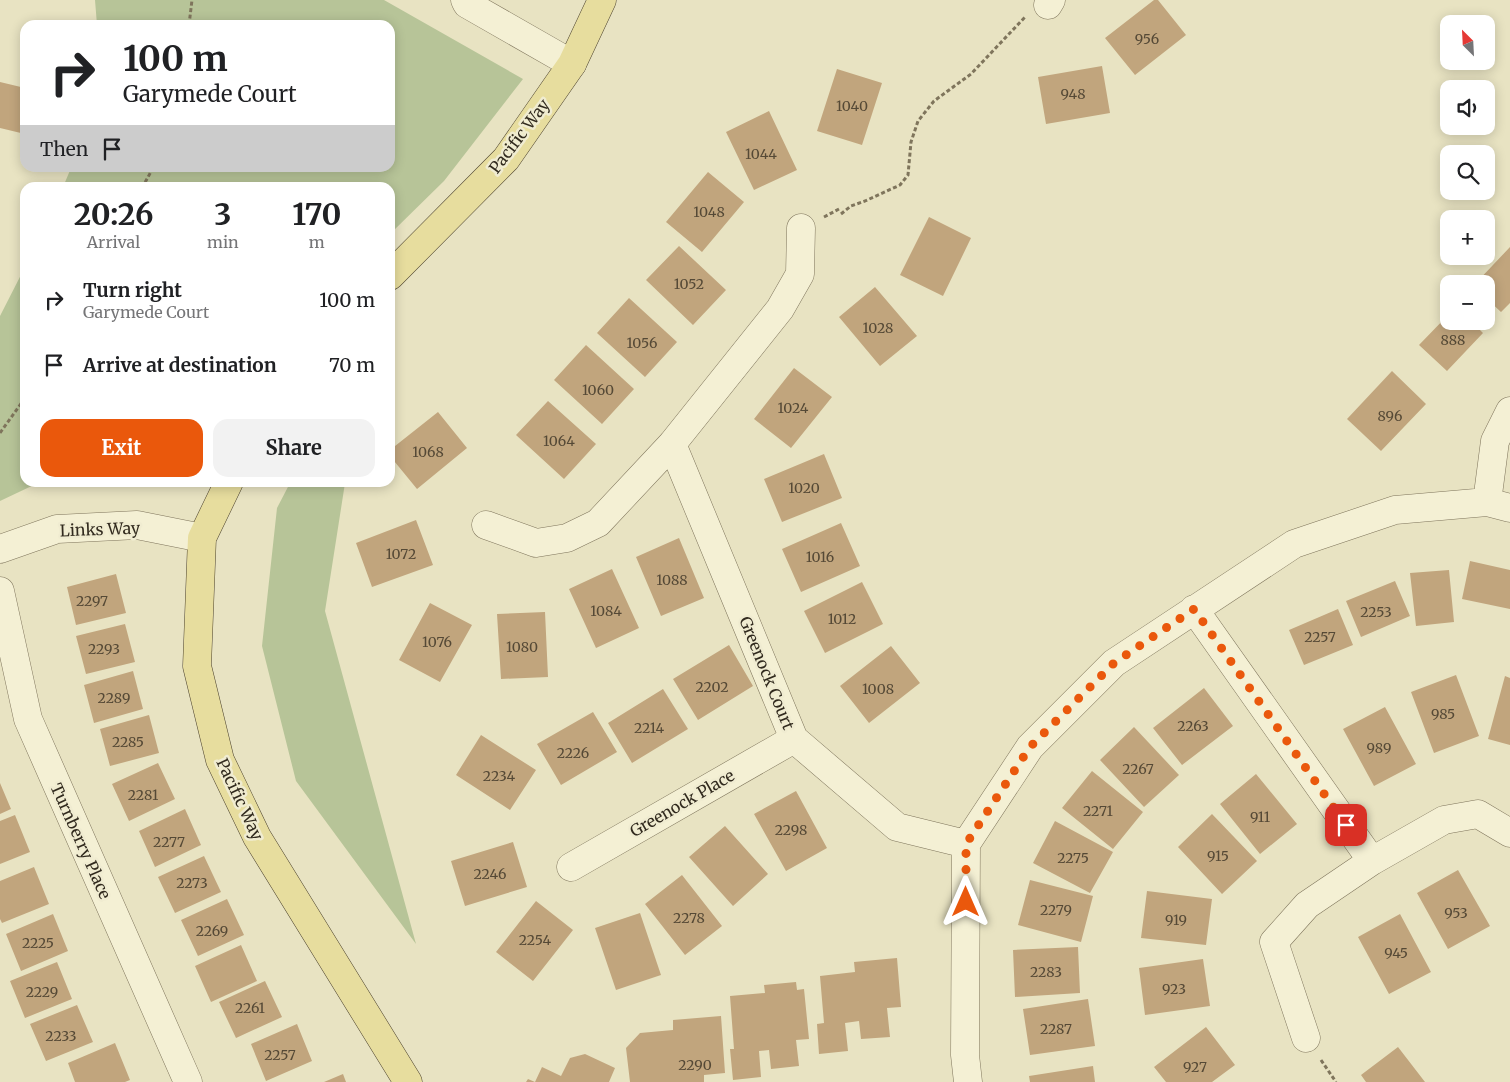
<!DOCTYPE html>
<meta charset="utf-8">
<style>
:root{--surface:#fff;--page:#f2f2f2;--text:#202124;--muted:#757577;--accent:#ea580c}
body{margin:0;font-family:Merriweather,serif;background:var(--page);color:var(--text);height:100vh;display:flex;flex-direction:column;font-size:19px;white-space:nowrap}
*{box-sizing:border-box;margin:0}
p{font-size:16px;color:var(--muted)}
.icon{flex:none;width:28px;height:28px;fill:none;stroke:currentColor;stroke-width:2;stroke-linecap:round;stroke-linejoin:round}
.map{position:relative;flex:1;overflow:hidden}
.panel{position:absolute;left:20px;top:182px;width:375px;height:305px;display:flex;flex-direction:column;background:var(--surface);border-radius:15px;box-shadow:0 2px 12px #0003}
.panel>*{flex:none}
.top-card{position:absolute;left:20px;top:20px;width:375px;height:152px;border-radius:15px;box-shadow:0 2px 12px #0003;background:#fff;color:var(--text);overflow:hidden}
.needle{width:32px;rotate:336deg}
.controls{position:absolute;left:1440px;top:15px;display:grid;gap:10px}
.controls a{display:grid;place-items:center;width:55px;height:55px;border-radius:10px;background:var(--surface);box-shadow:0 2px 12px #0003;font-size:25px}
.pin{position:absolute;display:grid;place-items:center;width:42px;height:42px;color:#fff;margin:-21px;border-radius:10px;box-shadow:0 2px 8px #0006}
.me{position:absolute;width:55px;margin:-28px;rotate:0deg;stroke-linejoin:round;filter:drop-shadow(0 0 4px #0008)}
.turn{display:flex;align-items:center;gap:18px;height:105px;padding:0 20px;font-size:22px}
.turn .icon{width:65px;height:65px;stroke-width:2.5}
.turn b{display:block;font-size:35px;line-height:42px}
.then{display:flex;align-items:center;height:48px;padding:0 20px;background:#0003;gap:10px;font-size:19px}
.eta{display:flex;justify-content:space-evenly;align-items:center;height:85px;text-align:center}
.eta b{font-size:30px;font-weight:700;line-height:35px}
.button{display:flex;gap:10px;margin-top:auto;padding:10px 20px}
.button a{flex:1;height:58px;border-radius:15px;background:var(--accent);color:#fff;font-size:20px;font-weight:700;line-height:58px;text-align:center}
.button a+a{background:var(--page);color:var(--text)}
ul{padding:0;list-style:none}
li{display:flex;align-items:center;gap:15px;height:65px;padding:0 20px}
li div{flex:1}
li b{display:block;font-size:19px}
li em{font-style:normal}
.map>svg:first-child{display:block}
</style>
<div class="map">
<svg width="1510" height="1082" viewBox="0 0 1510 1082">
<rect width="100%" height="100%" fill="#e8e3c2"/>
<!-- green -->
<path fill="#b7c498" d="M95 0H384L523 79 444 181 390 234V188L63 187 71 168H390V25H97Z
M25 267V482L38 483 0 501V316Z
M290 483H345L325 611 416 944 296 781 262 646 277 508Z"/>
<!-- building -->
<path fill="#c1a57d" d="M1154 0H1158L1186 35 1135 75 1105 38Z
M1102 66 1110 113 1046 124 1038 77Z
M837 69 882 83 862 145 817 131Z
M0 82 25 88V134L0 128Z
M769 111 797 170 754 190 726 132Z
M708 172 744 202 702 252 666 222Z
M929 217 971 238 943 296 900 275Z
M679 246 726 290 693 325 646 280Z
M1510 247V303L1501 312 1486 298V284H1475Z
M875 287 917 336 880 366 839 317Z
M629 298 677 342 645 377 597 333Z
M1449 314V321H1471L1483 333 1447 371 1419 345Z
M586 345 634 389 602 424 554 380Z
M794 368 832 397 791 448 754 419Z
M1392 371 1426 404 1381 451 1347 419Z
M548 401 596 444 564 479 516 435Z
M438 412 467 448 417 489 390 456V450Z
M824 454 842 498 782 522 764 479Z
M416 520 433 565 372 587 356 543Z
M841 523 860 566 801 592 782 549Z
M679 538 704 598 661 616 636 557Z
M1470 561 1510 570V609L1462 599Z
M612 569 639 628 596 648 569 589Z
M1449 570 1454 622 1416 626 1410 573Z
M116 574 126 613 76 625 67 587Z
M1395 581 1410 616 1361 637 1346 601Z
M862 582 883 624 825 653 804 611Z
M430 603 472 625 440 682 399 660Z
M1338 609 1353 645 1304 665 1289 630Z
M545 612 548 677 501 679 497 614Z
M125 624 135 662 86 674 76 636Z
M729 645 753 686 698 720 673 679Z
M891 646 920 683 869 723 840 686Z
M133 671 143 709 94 723 84 685Z
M1456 675 1479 736 1434 753 1411 692Z
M1505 676 1510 678V745L1488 739Z
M1204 688 1233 726 1182 765 1153 728Z
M663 689 688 729 632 763 608 723Z
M1385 707 1416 764 1374 786 1343 729Z
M593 712 617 752 561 785 537 744Z
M149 715 159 753 110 766 100 729Z
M1134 727 1179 775 1144 807 1100 760Z
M481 735 536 770 510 810 456 775Z
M158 763 175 799 129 821 112 784Z
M1092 771 1143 812 1113 849 1062 808Z
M1256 774 1297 824 1260 854 1220 804Z
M0 783 11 809 0 814Z
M796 791 827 848 786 871 754 814Z
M185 809 201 845 155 867 139 831Z
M1212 814 1257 861 1222 894 1178 847Z
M15 815 30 852 0 864V821Z
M1055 821 1113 852 1090 893 1033 863Z
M725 826 768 874 733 906 689 857Z
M513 842 527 887 465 906 451 861Z
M204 856 221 892 175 913 158 877Z
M34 867 49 904 2 923 0 919V881Z
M1458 870 1490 926 1448 949 1417 893Z
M682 875 722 926 685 955 645 904Z
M1030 880 1093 896 1081 942 1018 925Z
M1147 891 1212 899 1206 945 1141 938Z
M227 899 244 935 198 956 181 920Z
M536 901 573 930 533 981 496 952Z
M640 913 661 975 616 990 595 928Z
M53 914 68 951 21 971 6 934Z
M1400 914 1431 972 1389 994 1358 937Z
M241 945 257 981 211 1002 195 966Z
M1078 947 1080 993 1015 997 1013 950Z
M897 958 901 1007 887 1008 890 1037 861 1039 859 1021 845 1023 848 1051 819 1054 817 1024 824 1023 820 976 855 972 854 962Z
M1203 959 1210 1006 1145 1015 1139 968Z
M57 962 72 999 25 1018 10 981Z
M265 981 282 1017 236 1038 219 1002Z
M796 982 797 990 804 989 809 1039 796 1040 799 1066 771 1069 769 1050 759 1051 761 1077 733 1080 730 1049H734L730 996 765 993 764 985Z
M1088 999 1095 1046 1030 1055 1023 1009Z
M77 1005 93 1042 46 1061 30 1024Z
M721 1016 725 1073 704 1075V1082H630L626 1048 640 1033 673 1030V1020Z
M297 1024 312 1061 266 1081 251 1044Z
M1206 1027 1235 1065 1212 1082H1166L1154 1067Z
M115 1043 130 1080 125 1082H75L68 1063Z
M1398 1047 1425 1082H1366L1361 1075Z
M585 1054 615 1068 609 1082H526L528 1079 535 1082 542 1067 561 1076 570 1058Z
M1093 1066 1095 1082H1030L1029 1076Z
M343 1074 346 1082H324Z"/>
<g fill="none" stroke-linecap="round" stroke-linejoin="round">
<defs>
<path id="minor" d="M465 0 467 4 572 64
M1048 5 1051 0
M672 444 794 739 897 827 966 844
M1487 502 1495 441 1510 411
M486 525 536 543 567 538 598 523 672 444 780 309 800 274 801 228
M0 549 57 529 137 525 202 538
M0 591 28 719 188 1082
M1194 609 1372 861
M571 867 794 739
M1306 1038 1274 942 1307 905 1372 861 1444 820 1478 814 1510 833
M968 1082 965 1055 966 844 1030 747 1114 663 1294 544 1395 510 1487 502 1510 508"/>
<path id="major" d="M390 276 506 159 572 64 602 0
M229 482 202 538 197 666 220 760 257 837 408 1082"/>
</defs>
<!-- minor casing -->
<use href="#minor" stroke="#7f755c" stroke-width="29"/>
<!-- major casing -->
<use href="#major" stroke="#4d432f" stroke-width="29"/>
<!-- path -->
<path stroke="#7f755c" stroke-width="3" stroke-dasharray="4 2.5" stroke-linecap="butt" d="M189 25 192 0
M142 188 153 168
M841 214 851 206 865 201 900 185 908 175 911 142 918 121 934 101 971 74 1026 16
M824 217 839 209
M0 433 25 398
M1321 1060 1336 1082"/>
<!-- minor -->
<use href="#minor" stroke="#f4f0d4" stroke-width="28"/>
<!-- major -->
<use href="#major" stroke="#e7dd9e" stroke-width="28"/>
</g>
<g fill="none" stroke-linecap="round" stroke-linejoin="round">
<!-- route -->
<path stroke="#ea580c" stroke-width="9" stroke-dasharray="0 16.2" d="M966 902V844L1030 747 1114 663 1194 609 1346 825"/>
</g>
<g text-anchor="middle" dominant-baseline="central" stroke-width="5" stroke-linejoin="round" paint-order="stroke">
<!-- number labels -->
<g font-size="14" fill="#554936">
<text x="1147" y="39">956</text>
<text x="1073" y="94">948</text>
<text x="852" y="106">1040</text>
<text x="761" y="154">1044</text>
<text x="709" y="212">1048</text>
<text x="689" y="284">1052</text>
<text x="878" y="328">1028</text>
<text x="1453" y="340">888</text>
<text x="642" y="343">1056</text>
<text x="598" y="390">1060</text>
<text x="793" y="408">1024</text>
<text x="1390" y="416">896</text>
<text x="559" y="441">1064</text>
<text x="428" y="452">1068</text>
<text x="804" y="488">1020</text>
<text x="401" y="554">1072</text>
<text x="820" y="557">1016</text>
<text x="672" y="580">1088</text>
<text x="92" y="601">2297</text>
<text x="606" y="611">1084</text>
<text x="1376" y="612">2253</text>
<text x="842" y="619">1012</text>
<text x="1320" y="637">2257</text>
<text x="437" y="642">1076</text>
<text x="522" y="647">1080</text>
<text x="104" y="649">2293</text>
<text x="712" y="687">2202</text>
<text x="878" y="689">1008</text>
<text x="114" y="698">2289</text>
<text x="1443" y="714">985</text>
<text x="1193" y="726">2263</text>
<text x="649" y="728">2214</text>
<text x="128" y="742">2285</text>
<text x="1379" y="748">989</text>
<text x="573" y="753">2226</text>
<text x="1138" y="769">2267</text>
<text x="499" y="776">2234</text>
<text x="143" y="795">2281</text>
<text x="1098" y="811">2271</text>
<text x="1260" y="817">911</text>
<text x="791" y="830">2298</text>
<text x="169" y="842">2277</text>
<text x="1218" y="856">915</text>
<text x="1073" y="858">2275</text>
<text x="490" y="874">2246</text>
<text x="192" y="883">2273</text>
<text x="1056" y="910">2279</text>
<text x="1456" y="913">953</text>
<text x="689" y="918">2278</text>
<text x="1176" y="920">919</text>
<text x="212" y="931">2269</text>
<text x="535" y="940">2254</text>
<text x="38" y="943">2225</text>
<text x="1396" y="953">945</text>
<text x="1046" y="972">2283</text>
<text x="1174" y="989">923</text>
<text x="42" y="992">2229</text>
<text x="250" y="1008">2261</text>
<text x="1056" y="1029">2287</text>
<text x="61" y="1036">2233</text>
<text x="280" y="1055">2257</text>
<text x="695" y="1065">2290</text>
<text x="1195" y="1067">927</text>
</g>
<!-- street labels -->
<g font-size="16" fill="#312a1e" stroke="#f0ecd1">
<text transform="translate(519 136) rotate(-53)">Pacific Way</text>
<text transform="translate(100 529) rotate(-2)">Links Way</text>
<text transform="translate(767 673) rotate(68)">Greenock Court</text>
<text transform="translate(240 799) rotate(65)">Pacific Way</text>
<text transform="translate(682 803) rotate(-30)">Greenock Place</text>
<text transform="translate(81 841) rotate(66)">Turnberry Place</text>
</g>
</g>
</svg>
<div class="controls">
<a><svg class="needle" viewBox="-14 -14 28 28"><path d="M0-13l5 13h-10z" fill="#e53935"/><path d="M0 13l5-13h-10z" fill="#757577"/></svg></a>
<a><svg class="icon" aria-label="sound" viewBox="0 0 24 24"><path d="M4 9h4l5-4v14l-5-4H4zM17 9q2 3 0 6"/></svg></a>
<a><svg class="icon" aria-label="search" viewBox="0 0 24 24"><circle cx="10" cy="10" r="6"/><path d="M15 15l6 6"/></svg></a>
<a>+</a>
<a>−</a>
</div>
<div class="pin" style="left:1346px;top:825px;background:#d93025"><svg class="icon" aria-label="arrive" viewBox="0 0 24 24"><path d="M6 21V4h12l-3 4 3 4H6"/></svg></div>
<svg class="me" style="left:966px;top:902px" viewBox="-20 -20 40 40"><path d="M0-17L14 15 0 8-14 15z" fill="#ea580c" stroke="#fff" stroke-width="4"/></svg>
<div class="top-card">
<div class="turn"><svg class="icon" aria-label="right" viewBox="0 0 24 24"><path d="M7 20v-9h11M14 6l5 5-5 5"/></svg><div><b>100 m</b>Garymede Court</div></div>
<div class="then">Then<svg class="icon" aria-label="arrive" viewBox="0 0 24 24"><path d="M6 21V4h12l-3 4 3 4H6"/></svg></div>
</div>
<section class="panel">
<div class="eta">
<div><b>20:26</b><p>Arrival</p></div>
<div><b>3</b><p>min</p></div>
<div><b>170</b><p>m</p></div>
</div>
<ul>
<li><svg class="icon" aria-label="right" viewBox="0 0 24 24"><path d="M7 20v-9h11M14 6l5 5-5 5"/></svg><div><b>Turn right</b><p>Garymede Court</p></div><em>100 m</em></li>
<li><svg class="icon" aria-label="arrive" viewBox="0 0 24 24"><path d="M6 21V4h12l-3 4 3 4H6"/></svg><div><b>Arrive at destination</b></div><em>70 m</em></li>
</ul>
<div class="button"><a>Exit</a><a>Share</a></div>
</section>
</div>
